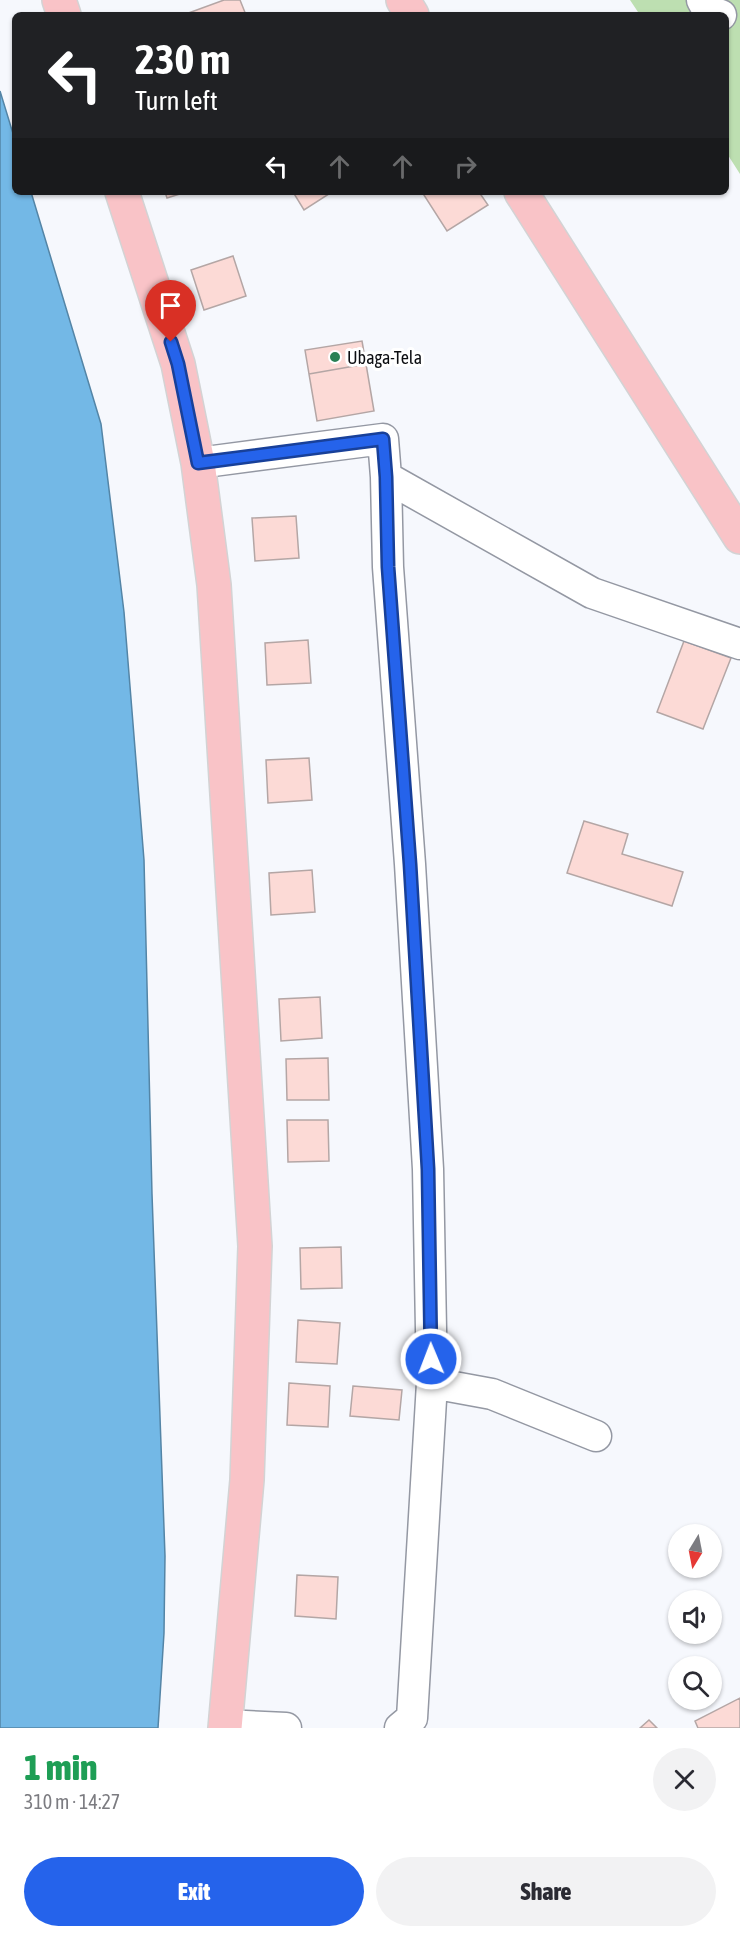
<!DOCTYPE html>
<meta charset="utf-8">
<style>
:root{--surface:#fff;--page:#f2f2f3;--text:#2b2b33;--muted:#7c7c81;--accent:#2563eb}
body{margin:0;font-family:"Asap Condensed",sans-serif;background:var(--page);color:var(--text);height:100vh;display:flex;flex-direction:column;font-size:22px;white-space:nowrap}
*{box-sizing:border-box;margin:0}
p{font-size:20px;color:var(--muted)}
.icon{flex:none;width:33px;height:33px;fill:none;stroke:currentColor;stroke-width:2;stroke-linecap:round;stroke-linejoin:round}
.map{position:relative;height:1728px;overflow:hidden}
.panel{display:flex;flex-direction:column;background:var(--surface);flex:1}
.panel>*{flex:none}
.banner{position:absolute;left:12px;top:12px;width:717px;height:183px;border-radius:9px;box-shadow:0 2px 4px #0004;background:#202124;color:#fff;overflow:hidden}
.needle{width:39px;rotate:190deg}
.buttons{position:absolute;left:668px;top:1524px;display:grid;gap:12px}
.buttons a{display:grid;place-items:center;width:54px;height:54px;border-radius:50%;background:var(--surface);box-shadow:0 2px 4px #0004;font-size:30px}
.pin{position:absolute;display:grid;place-items:center;width:51px;height:51px;color:#fff;margin:-62px -26px;border-radius:50% 50% 50% 0;rotate:-45deg;box-shadow:0 0 6px #0007}
.pin .icon{rotate:45deg}
.me{position:absolute;width:66px;margin:-33px;rotate:359deg;stroke-linejoin:round;filter:drop-shadow(0 0 4px #0008)}
.turn{display:flex;align-items:center;gap:21px;height:126px;padding:0 24px;font-size:27px}
.turn .icon{width:78px;height:78px;stroke-width:2.5}
.turn b{display:block;font-size:42px;line-height:51px}
.lanes{display:flex;align-items:center;height:57px;padding:0 24px;background:#0003;justify-content:center;gap:30px;direction:ltr}
.lanes .off{opacity:.35}
.round{display:grid;place-items:center;flex:none;width:63px;height:63px;border-radius:32px;background:var(--page)}
.headline{display:flex;align-items:center;justify-content:space-between;height:102px;padding:0 24px}
h1{font-size:36px;font-weight:800;line-height:45px;color:#1e9e55}
.button{display:flex;gap:12px;margin-top:auto;padding:12px 24px}
.button a{flex:1;height:69px;border-radius:36px;background:var(--accent);color:#fff;font-size:24px;font-weight:800;line-height:69px;text-align:center}
.button a+a{background:var(--page);color:var(--text)}
.map>svg:first-child{display:block}
</style>
<div class="map">
<svg width="740" height="1728" viewBox="0 0 740 1728">
<rect width="100%" height="100%" fill="#f6f8fd"/>
<!-- green -->
<path fill="#bddfb1" d="M630 0H740V174L726 152V15H640Z"/>
<!-- water -->
<path fill="#73b8e6" stroke="#5485a6" stroke-width="1.5" d="M0 91 15 140V192H31L101 424 124 612 144 860 152 1194 165 1556 164 1633 158 1728H0Z"/>
<!-- building -->
<path fill="#fcdad6" stroke="#b4a6a5" stroke-width="1.5" d="M224 0H240L246 15H183Z
M165 192H186L167 198Z
M293 192H332L304 210Z
M422 192H479L488 205 447 231Z
M233 256 246 296 204 310 191 270Z
M362 341 366 364 309 374 305 350Z
M366 364 374 411 317 421 309 374Z
M296 516 299 558 255 561 252 518Z
M308 640 311 683 267 685 265 643Z
M684 641 731 658 703 729 657 712Z
M309 758 312 800 268 803 266 760Z
M584 821 628 834 622 854 683 872 672 906 567 873Z
M312 870 315 912 271 915 269 873Z
M320 997 322 1038 281 1041 279 999Z
M328 1058 329 1100H287L286 1059Z
M287 1120H328L329 1161 288 1162Z
M341 1247 342 1288 301 1289 300 1248Z
M298 1320 340 1323 337 1364 296 1362Z
M289 1383 330 1386 328 1427 287 1425Z
M353 1386 402 1390 399 1420 350 1416Z
M297 1575 338 1577 336 1619 295 1616Z
M740 1698V1728H698L695 1721Z
M649 1720 657 1728H640Z"/>
<g fill="none" stroke-linecap="round" stroke-linejoin="round">
<defs>
<path id="minor" d="M702 0 708 11 721 15
M198 463 383 439 386 477 388 567 410 864 428 1169 432 1383 412 1718 400 1728
M386 477 592 593 740 644
M432 1383 492 1394 596 1436
M225 1725 286 1728"/>
<path id="major" d="M59 0 64 15
M403 0 412 15
M122 192 178 364 198 463 214 585 255 1246 247 1480 225 1728
M521 192 740 537"/>
</defs>
<!-- minor casing -->
<use href="#minor" stroke="#9498a3" stroke-width="33"/>
<!-- major casing -->
<use href="#major" stroke="#d3d3d4" stroke-width="36"/>
<!-- minor -->
<use href="#minor" stroke="#fff" stroke-width="30"/>
<!-- major -->
<use href="#major" stroke="#f9c3c7" stroke-width="33"/>
</g>
<g fill="none" stroke-linecap="round" stroke-linejoin="round">
<defs>
<path id="route" d="M171 342 178 364 198 463 383 439 386 477 388 567 410 864 428 1169 431 1359"/>
</defs>
<!-- route casing -->
<use href="#route" stroke="#184099" stroke-width="15"/>
<!-- route -->
<use href="#route" stroke="#2563eb" stroke-width="10"/>
</g>
<!-- markers -->
<circle fill="#298054" stroke="#fff" stroke-width="2" cx="335" cy="357" r="6"/>
<g text-anchor="middle" dominant-baseline="central" stroke-width="6" stroke-linejoin="round" paint-order="stroke">
<!-- poi labels -->
<g font-size="18" fill="#0b0d11" stroke="#fff" text-anchor="start">
<text x="347" y="357">Ubaga-Tela</text>
</g>
</g>
</svg>
<div class="buttons">
<a><svg class="needle" viewBox="-14 -14 28 28"><path d="M0-13l5 13h-10z" fill="#e53935"/><path d="M0 13l5-13h-10z" fill="#7c7c81"/></svg></a>
<a><svg class="icon" aria-label="sound" viewBox="0 0 24 24"><path d="M4 9h4l5-4v14l-5-4H4zM17 9q2 3 0 6"/></svg></a>
<a><svg class="icon" aria-label="search" viewBox="0 0 24 24"><circle cx="10" cy="10" r="6"/><path d="M15 15l6 6"/></svg></a>
</div>
<div class="pin" style="left:171px;top:342px;background:#d93025"><svg class="icon" aria-label="arrive" viewBox="0 0 24 24"><path d="M6 21V4h12l-3 4 3 4H6"/></svg></div>
<svg class="me" style="left:431px;top:1359px" viewBox="-20 -20 40 40"><circle r="17" fill="#2563eb" stroke="#fff" stroke-width="3"/><path d="M0-11L8 9 0 5-8 9z" fill="#fff"/></svg>
<div class="banner">
<div class="turn"><svg class="icon" aria-label="left" viewBox="0 0 24 24"><path d="M17 20v-9H6M10 6l-5 5 5 5"/></svg><div><b>230 m</b>Turn left</div></div>
<div class="lanes"><svg class="icon" aria-label="left" viewBox="0 0 24 24"><path d="M17 20v-9H6M10 6l-5 5 5 5"/></svg><svg class="icon off" aria-label="ahead" viewBox="0 0 24 24"><path d="M12 20V5M6 11l6-6 6 6"/></svg><svg class="icon off" aria-label="ahead" viewBox="0 0 24 24"><path d="M12 20V5M6 11l6-6 6 6"/></svg><svg class="icon off" aria-label="right" viewBox="0 0 24 24"><path d="M7 20v-9h11M14 6l5 5-5 5"/></svg></div>
</div>
</div>
<section class="panel">
<div class="headline"><div><h1>1 min</h1><p>310 m · 14:27</p></div><a class="round"><svg class="icon" aria-label="close" viewBox="0 0 24 24"><path d="M6 6l12 12M18 6L6 18"/></svg></a></div>
<div class="button"><a>Exit</a><a>Share</a></div>
</section>
